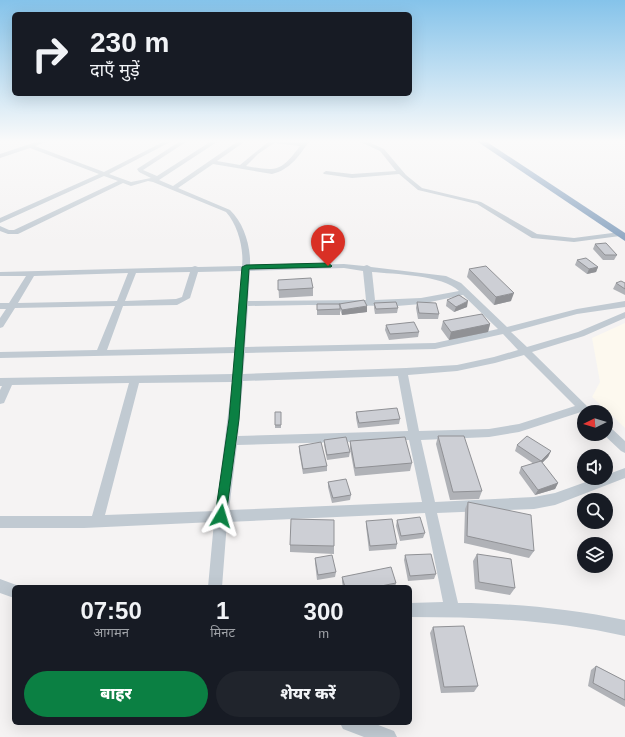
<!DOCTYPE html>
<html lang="hi">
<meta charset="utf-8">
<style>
:root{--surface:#171b24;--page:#20242c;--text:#f1f3f6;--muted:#9ea1a6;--accent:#0b8043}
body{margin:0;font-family:Helvetica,"Noto Sans Devanagari",sans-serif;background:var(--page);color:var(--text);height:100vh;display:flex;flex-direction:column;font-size:15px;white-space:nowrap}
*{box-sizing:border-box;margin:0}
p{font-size:13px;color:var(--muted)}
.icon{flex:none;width:22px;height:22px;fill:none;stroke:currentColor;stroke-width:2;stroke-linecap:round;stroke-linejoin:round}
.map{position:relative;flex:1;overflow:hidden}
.side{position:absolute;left:12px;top:585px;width:400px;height:140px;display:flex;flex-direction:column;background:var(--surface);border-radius:6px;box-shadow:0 4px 16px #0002}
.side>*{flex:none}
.guide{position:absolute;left:12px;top:12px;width:400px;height:84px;border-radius:6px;box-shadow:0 4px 16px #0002;background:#171b24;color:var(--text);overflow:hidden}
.needle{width:26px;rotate:265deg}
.tools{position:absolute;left:577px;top:405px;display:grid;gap:8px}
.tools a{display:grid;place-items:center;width:36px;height:36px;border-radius:50%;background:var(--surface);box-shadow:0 4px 16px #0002;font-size:20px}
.pin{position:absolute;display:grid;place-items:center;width:34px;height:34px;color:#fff;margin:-41px -17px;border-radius:50% 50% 50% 0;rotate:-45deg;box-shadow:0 0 4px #0007}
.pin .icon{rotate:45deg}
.me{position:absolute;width:44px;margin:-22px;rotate:7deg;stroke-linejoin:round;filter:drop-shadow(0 0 3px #0008)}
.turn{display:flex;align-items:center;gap:14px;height:84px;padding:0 12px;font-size:18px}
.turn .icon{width:52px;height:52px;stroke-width:2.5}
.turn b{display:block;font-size:28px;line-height:34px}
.eta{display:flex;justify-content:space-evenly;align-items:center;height:68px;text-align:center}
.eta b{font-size:24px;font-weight:800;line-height:28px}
.primary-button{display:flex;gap:8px;margin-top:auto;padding:8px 12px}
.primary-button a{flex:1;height:46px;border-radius:24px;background:var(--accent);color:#fff;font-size:16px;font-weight:800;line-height:46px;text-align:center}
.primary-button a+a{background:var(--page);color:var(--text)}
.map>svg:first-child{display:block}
</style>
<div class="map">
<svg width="625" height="737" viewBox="0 0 625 737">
<rect width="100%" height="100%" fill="#f5f3f3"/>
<!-- commercial -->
<path fill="#fdf9ef" d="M625 323V428L592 397 600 382 592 338Z"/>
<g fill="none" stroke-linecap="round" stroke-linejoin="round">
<!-- minor -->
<path fill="#c1cad2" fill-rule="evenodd" d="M42 140H50L35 146 104 172 167 140H174L109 174 131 182 151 178 139 172 137 169 182 140H189L143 170 157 176 213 140H220L159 180 173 186 240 140H247L217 161 240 165 268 142 265 140 302 143 304 140H310C300 155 290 170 272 174L213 164 178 188 230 210C244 223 251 247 250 266L344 264 364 266 367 265 371 267 446 276 461 283 507 327 577 309 625 301V307L577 314 511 332 527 347 578 332 625 312V318L584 336 532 352 593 412H584V415L581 412 519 432 489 437 421 440 435 502 534 497 555 493 597 478H606V475L625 468V478L555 505 534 509 437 513 458 603C514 603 570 609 625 620V636C554 620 483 617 410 617V603L443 602 425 513 227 522 222 587H208L214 522 84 528H0V516H92L129 383 12 385 4 403 0 404V390L2 386H0V378L233 374 235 353 0 358V352L97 350 115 306 15 308 3 327 0 328V318L6 309H0V303H9L26 276H0V272L192 267 195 266 198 267 242 266C244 249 238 225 226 212L153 182 148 181 131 186 123 183 18 234H8L0 231V226L9 230H14L118 181 104 176 0 223V218L99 174 30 148 0 158V154ZM274 143 300 146C280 173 276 171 246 166L258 154ZM344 268 363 271 366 300 248 301 250 271ZM242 271 235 347 107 350 123 306 177 305 190 298 198 272ZM190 272 182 297 176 299 125 301 136 273ZM372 272C394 274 443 275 459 291L421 298 375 300ZM128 273 117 301 18 303 34 276ZM463 295 498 329 435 343 245 347 248 306 309 305 397 306 421 304ZM503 334 518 350 494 357 457 365 406 368 243 374 245 353 435 349ZM524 355 575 406 519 424 489 429 419 431 408 375 457 371 495 363ZM398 376 408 431 238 436 243 381ZM232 382 216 511 105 515 139 383ZM409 440 422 502 229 510 237 445Z
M356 140H364L384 149 406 175 422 188 481 202 537 234 574 238 620 232 624 234 620 236 574 242 532 238 477 204 418 190 399 174 352 178 324 174 323 173 326 171 352 174 396 171 380 151Z
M606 426 610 427 625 441V453L621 451 603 434H606Z
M0 579 19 586 14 587V598L0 593Z
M340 723H373L394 731 397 737H364L343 729Z"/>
<!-- highway -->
<path fill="#8ba5c1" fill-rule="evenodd" d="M475 140H484L625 233V241Z"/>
</g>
<!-- wall -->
<path fill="#b0b2b7" d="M595 244 617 255 614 260H603L593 249Z
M577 260 598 267 596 272 587 274 575 265Z
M469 269 511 301 494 305 467 277Z
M278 280 313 288V296L279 298Z
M616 283H625V295L613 289Z
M447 300 467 307 454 312 446 306Z
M417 302 439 314 438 319H418L416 308Z
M374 303 398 308 397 313 375 314 374 308Z
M317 304H339L367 312 342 315 340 310V315H317Z
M443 321 490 324 488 332 449 340 441 329Z
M386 325 419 332 418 337 389 340 385 330Z
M281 412V428H275V425Z
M356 412 400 419 399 424 358 428 356 418Z
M438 436 482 491 479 499 450 500 436 444Z
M324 440 350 452 349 457 327 460 324 445Z
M350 441 412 463 410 471 355 476 350 449Z
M517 445 551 451 548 457 542 463 558 483 555 489 535 495 519 473 521 467 534 464 515 451Z
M299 446 327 466V471L303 474 299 451Z
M328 482 351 495 350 500 332 503 328 487Z
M468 502 534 551 529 558 464 543 465 509Z
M397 520 425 533 423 538 400 541 396 526Z
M366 521 397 544 396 549 369 551 366 526Z
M290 545 334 546V554L290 552Z
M477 554 515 588 510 595 475 589 473 561Z
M405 555 436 574 434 579 408 581 404 560Z
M315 558 336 572 335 577 317 580 315 563Z
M342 577 396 583 395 587H343L342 582Z
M433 627 478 686 474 692 441 693 430 633Z
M596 666 625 681V707L588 686 591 670Z"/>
<!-- shaded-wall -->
<path fill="#909195" d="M598 267 596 272 587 274 589 269Z
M514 293 511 301 494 305 496 297Z
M468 301 467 307 454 312 456 307Z
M367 306V312L342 315V310Z
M490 324 488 332 449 340 451 332Z
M551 451 548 457 538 467 541 461Z
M558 483 555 489 535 495 538 490Z"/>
<!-- building -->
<path fill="#cdcfd5" stroke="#909195" d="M606 243 617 255H605L595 244Z
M586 258 598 267 589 269 577 260Z
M486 266 514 293 496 297 469 269Z
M311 278 313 288 278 290V280Z
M621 281 625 283V289L616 283Z
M459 295 468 301 456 307 447 300Z
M364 300 367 306 342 310 339 304Z
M396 302 398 308 376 309 374 303Z
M417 302 436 303 439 314 419 313Z
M317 304H340V309L317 310Z
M482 314 490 324 451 332 443 321Z
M414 322 419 332 390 334 386 325Z
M397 408 400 419 359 423 356 412Z
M275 412H281V425H275Z
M438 436H464L482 491 453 492Z
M527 436 551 451 541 461 517 445Z
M346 437 350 452 327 455 324 440Z
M405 437 412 463 355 468 350 441Z
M321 442 327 466 303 469 299 446Z
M541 461 558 483 538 490 521 467Z
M346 479 351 495 333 498 328 482Z
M468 502 531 515 534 551 467 536Z
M420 517 425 533 401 536 397 520Z
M291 519 334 520V546L290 545Z
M392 519 397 544 370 546 366 521Z
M431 554 436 574 410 576 405 555Z
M477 554 511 559 515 588 479 582Z
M332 555 336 572 318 575 315 558Z
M391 567 396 583 376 587H345L342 577Z
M464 626 478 686 444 687 433 627Z
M596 666 625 681V700L593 683Z"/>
<!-- sky -->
<linearGradient id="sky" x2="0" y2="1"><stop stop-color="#85c3ea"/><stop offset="0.58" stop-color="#fafafa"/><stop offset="1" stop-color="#fafafa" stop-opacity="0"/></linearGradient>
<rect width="625" height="243" fill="url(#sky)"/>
<!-- route -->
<path fill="#0b8043" stroke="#07532c" d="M328 263 332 266 331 267 249 269 239 419 226 516 225 519 221 521 216 519 215 516 229 419 242 267 246 265Z"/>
</svg>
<div class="tools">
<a><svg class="needle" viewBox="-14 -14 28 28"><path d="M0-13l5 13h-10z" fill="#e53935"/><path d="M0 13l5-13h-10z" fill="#9ea1a6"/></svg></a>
<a><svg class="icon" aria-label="sound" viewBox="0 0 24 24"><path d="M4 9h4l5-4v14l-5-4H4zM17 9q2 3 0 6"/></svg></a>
<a><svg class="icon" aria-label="search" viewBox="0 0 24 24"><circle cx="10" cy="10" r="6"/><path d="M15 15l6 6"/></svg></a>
<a><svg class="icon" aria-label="layers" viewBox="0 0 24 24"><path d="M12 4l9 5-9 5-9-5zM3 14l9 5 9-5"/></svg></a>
</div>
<div class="pin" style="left:328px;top:266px;background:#d93025"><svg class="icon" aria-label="arrive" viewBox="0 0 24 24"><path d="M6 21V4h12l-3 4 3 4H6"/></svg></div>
<svg class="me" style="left:221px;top:516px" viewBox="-20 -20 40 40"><path d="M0-17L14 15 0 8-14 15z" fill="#0b8043" stroke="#fff" stroke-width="4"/></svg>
<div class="guide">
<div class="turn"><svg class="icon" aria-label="right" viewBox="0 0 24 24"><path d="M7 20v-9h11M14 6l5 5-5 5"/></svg><div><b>230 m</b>दाएँ मुड़ें</div></div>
</div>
<section class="side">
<div class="eta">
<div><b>07:50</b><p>आगमन</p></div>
<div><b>1</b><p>मिनट</p></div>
<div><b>300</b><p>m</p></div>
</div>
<div class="primary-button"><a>बाहर</a><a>शेयर करें</a></div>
</section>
</div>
